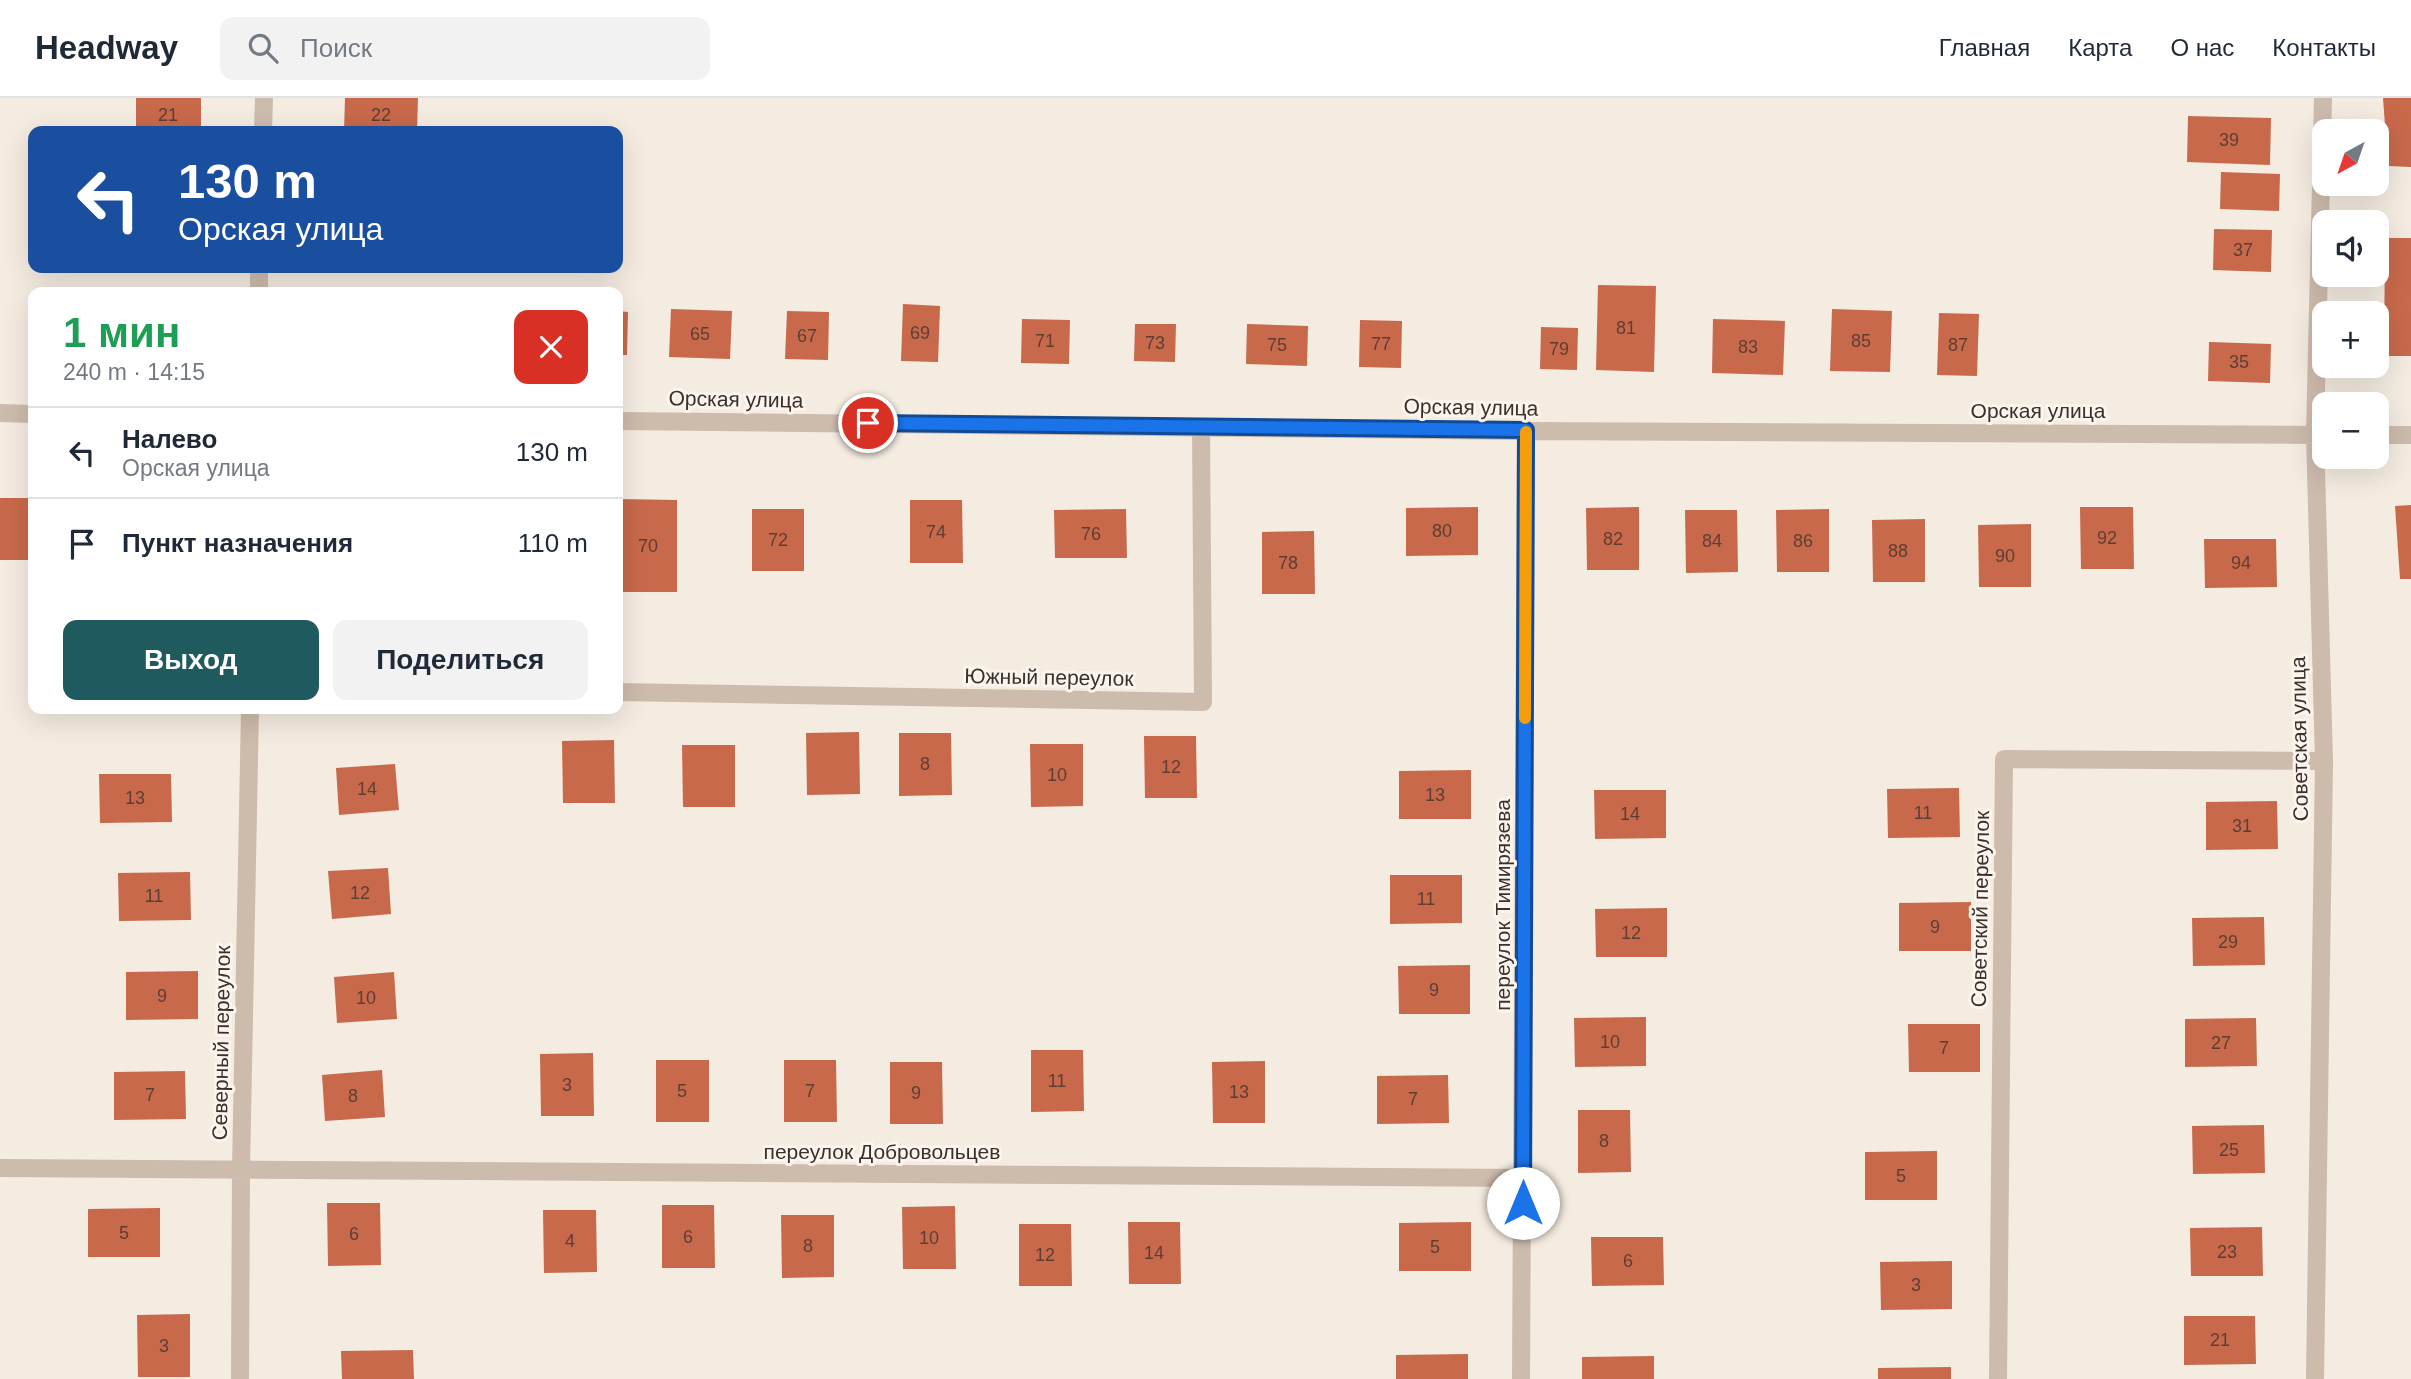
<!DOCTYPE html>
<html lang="ru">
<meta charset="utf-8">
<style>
:root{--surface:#fff;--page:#f2f2f3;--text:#1f2937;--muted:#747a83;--line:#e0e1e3;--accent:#1f5a5e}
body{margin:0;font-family:Helvetica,sans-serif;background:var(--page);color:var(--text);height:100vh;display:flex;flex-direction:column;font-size:26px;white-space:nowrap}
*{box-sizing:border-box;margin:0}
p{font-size:23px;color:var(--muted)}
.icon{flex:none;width:38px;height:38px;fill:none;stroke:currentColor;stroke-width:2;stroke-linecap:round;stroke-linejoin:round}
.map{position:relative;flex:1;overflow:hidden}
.side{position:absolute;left:28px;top:189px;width:595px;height:427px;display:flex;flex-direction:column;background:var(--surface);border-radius:14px;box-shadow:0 7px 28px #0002}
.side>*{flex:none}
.top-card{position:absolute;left:28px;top:28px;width:595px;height:147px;border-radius:14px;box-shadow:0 7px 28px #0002;background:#1a4fa0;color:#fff;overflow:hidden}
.needle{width:46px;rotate:220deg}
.controls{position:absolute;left:2312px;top:21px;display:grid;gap:14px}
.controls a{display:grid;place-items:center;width:77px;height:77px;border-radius:14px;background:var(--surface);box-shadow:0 7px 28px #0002;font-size:35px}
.pin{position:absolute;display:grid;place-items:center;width:60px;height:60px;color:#fff;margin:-30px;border:4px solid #fff;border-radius:50%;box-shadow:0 2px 7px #0007}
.me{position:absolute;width:77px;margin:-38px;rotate:0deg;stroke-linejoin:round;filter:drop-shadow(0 0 5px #0008)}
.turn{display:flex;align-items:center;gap:24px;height:147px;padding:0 35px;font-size:32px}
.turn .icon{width:91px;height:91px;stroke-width:2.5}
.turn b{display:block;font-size:49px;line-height:60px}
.round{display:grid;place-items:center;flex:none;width:74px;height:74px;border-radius:14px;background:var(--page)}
.head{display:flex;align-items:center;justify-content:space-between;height:119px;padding:0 35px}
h1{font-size:42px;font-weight:700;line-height:52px;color:#1e9e55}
.primary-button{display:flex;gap:14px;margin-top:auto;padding:14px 35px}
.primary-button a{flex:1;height:80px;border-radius:14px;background:var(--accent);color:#fff;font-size:28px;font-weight:700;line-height:80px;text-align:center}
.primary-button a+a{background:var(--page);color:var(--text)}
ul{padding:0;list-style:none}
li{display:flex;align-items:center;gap:21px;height:91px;padding:0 35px;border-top:2px solid var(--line)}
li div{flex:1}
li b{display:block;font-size:26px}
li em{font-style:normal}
header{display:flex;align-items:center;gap:42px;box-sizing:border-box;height:98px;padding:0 35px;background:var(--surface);border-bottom:2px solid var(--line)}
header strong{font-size:33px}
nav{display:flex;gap:38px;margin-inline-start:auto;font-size:24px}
.search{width:490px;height:63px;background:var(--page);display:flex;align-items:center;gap:18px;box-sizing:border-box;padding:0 24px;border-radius:14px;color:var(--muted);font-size:26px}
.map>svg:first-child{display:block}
</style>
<header>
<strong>Headway</strong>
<div class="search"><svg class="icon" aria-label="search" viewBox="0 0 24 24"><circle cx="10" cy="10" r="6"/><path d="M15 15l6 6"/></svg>Поиск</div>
<nav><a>Главная</a><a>Карта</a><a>О нас</a><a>Контакты</a></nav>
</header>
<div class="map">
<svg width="2411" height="1281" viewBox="0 0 2411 1281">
<rect width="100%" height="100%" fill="#f4ebe1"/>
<!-- building -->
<path fill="#c8694b" d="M136 0H201V33H136Z
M345 0H418L417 33H344Z
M2383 0H2411V69L2388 68Z
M2188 18 2271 20 2270 67 2187 64Z
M2221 74 2280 76 2279 113 2220 111Z
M2214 131 2272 132 2271 174 2213 172Z
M2385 140H2411V258H2384Z
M1598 187 1656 188 1654 274 1596 272Z
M903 206 940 208 938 264 901 263Z
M671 211 732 213 730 261 669 259Z
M1832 211 1892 213 1890 274 1830 273Z
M618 213 628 214 627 257H618Z
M787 213 829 214 828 262 785 261Z
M1939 215 1979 216 1977 278 1937 277Z
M1022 221 1070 222 1069 266 1021 265Z
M1713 221 1785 223 1783 277 1712 275Z
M1360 222 1402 223 1401 270 1359 269Z
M1135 226H1176L1175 264 1134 263Z
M1247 226 1308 228 1307 268 1246 266Z
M1541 229 1578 230 1577 272 1540 271Z
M2209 244 2271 246 2270 285 2208 283Z
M0 400H33V462H0Z
M618 401 677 402V494H618Z
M910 402H962L963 465H910Z
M2411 407V481H2400L2395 408Z
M1478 409V457L1406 458V410Z
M1639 409V472H1587L1586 410Z
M2080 409H2133L2134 471H2081Z
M752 411H804V473H752Z
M1126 411 1127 460H1055L1054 412Z
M1829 411V474H1777L1776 412Z
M1685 412H1737L1738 474 1686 475Z
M1925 421V484H1873L1872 422Z
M2031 426V489H1979L1978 427Z
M1314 433 1315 496H1262V434Z
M2204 441H2276L2277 489 2205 490Z
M859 634 860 696 807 697 806 635Z
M899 635H951L952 697 899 698Z
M1144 638H1196L1197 700H1145Z
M614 642 615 705H563L562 643Z
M1030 646H1083V708L1031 709Z
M682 647H735V709H683Z
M395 666 399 712 339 717 336 670Z
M1471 672V721H1399V673Z
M99 676H171L172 724 100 725Z
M1959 690 1960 739 1888 740 1887 691Z
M1594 692H1666V740L1595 741Z
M2277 703 2278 751 2206 752V704Z
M388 770 391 816 332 821 328 773Z
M190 774 191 822 119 823 118 775Z
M1390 777H1462V825L1390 826Z
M1971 804V853H1899V805Z
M1667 810V859H1596L1595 811Z
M2264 819 2265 867 2193 868 2192 820Z
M1470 867V916H1399L1398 868Z
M198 873V921L126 922V874Z
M394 874 397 921 337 925 334 879Z
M1646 919V968L1575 969 1574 920Z
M2256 920 2257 968 2185 969V921Z
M1908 926H1980V974H1909Z
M1031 952H1083L1084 1013 1031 1014Z
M593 955 594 1018H541L540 956Z
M656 962H709V1024H656Z
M784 962H836L837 1024H784Z
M1265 963V1025H1213L1212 964Z
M890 964H942L943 1026H890Z
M382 972 385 1019 325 1023 322 977Z
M185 973 186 1021 114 1022V974Z
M1448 977 1449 1025 1377 1026V978Z
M1578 1012H1630L1631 1074 1578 1075Z
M2264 1027 2265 1075 2193 1076 2192 1028Z
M1937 1053V1102H1865V1054Z
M327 1105H380L381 1167 328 1168Z
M662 1107H714L715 1170H662Z
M955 1108 956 1171H903L902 1109Z
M160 1110V1159H88V1111Z
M543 1112H596L597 1174 544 1175Z
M781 1117H834V1179L782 1180Z
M1128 1124H1180L1181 1186H1129Z
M1471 1124V1173H1399V1125Z
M1019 1126H1071L1072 1188H1019Z
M2262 1129 2263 1178H2191L2190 1130Z
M1591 1139H1663L1664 1187 1592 1188Z
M1952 1163V1211L1881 1212 1880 1164Z
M190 1216V1279H138L137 1217Z
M2184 1218H2255L2256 1266 2184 1267Z
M413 1252 414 1281H342L341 1253Z
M1468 1256V1281H1396V1257Z
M1654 1258V1281H1582V1259Z
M1951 1269V1281H1878V1270Z"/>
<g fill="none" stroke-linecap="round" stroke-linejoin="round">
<!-- service -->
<path stroke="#cdbbac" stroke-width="18" d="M618 594 1203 604 1201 329
M1998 1281 2004 661 2324 663"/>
<!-- minor -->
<path stroke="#cdbbac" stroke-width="18" d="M263 33 264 0
M259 194V170
M0 315 33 316
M618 323 1526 333 2324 337
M2376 337H2411
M0 1070 1523 1080
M240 1281 241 1071 250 611
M1521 1281 1526 333
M2315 1281 2324 663 2315 336 2323 0"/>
</g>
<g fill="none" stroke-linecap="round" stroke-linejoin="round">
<defs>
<path id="route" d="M868 325 1526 332 1523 1105"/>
</defs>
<!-- route casing -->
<use href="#route" stroke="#114b97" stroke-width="18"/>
<!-- route -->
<use href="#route" stroke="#1a73e8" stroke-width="12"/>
<!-- slow -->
<path stroke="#f59e0b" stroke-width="12" d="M1525 620 1526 334"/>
</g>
<g text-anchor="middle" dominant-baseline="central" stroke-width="6" stroke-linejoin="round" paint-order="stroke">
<!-- number labels -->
<g font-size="18" fill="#5e3e33">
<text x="168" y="17">21</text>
<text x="381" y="17">22</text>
<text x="2229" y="42">39</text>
<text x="2243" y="152">37</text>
<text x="1626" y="230">81</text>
<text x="920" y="235">69</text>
<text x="700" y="236">65</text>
<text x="807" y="238">67</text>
<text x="1045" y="243">71</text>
<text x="1861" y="243">85</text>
<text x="1155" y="245">73</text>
<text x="1381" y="246">77</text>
<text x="1277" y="247">75</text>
<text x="1958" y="247">87</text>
<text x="1748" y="249">83</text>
<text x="1559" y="251">79</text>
<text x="2239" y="264">35</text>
<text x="1442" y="433">80</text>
<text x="936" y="434">74</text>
<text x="1091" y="436">76</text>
<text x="2107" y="440">92</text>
<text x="1613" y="441">82</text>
<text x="778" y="442">72</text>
<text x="1712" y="443">84</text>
<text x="1803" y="443">86</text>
<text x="648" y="448">70</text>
<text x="1898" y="453">88</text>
<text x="2005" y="458">90</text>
<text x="1288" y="465">78</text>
<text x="2241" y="465">94</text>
<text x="925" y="666">8</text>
<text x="1171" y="669">12</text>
<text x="1057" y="677">10</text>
<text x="367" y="691">14</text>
<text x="1435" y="697">13</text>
<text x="135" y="700">13</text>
<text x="1923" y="715">11</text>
<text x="1630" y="716">14</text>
<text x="2242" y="728">31</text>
<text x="360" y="795">12</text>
<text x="154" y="798">11</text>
<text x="1426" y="801">11</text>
<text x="1935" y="829">9</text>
<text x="1631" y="835">12</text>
<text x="2228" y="844">29</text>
<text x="1434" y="892">9</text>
<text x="162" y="898">9</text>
<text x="366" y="900">10</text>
<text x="1610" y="944">10</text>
<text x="2221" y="945">27</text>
<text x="1944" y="950">7</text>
<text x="1057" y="983">11</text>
<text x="567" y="987">3</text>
<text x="682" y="993">5</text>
<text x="810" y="993">7</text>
<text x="1239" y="994">13</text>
<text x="916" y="995">9</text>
<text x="150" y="997">7</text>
<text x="353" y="998">8</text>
<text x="1413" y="1001">7</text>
<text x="1604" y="1043">8</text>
<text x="2229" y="1052">25</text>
<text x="1901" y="1078">5</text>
<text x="124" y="1135">5</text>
<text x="354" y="1136">6</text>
<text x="688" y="1139">6</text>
<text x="929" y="1140">10</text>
<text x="570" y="1143">4</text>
<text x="808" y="1148">8</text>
<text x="1435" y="1149">5</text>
<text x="2227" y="1154">23</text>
<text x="1154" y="1155">14</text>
<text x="1045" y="1157">12</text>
<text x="1628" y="1163">6</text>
<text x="1916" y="1187">3</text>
<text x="2220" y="1242">21</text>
<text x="164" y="1248">3</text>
</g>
<!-- street labels -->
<g font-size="21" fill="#3b302b" stroke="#fbf5ee">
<text transform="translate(736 301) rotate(1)">Орская улица</text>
<text transform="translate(1471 309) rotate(1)">Орская улица</text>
<text x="2038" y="312">Орская улица</text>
<text transform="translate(1049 579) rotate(1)">Южный переулок</text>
<text transform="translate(2299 641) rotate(-91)">Советская улица</text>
<text transform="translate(1502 807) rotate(-90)">переулок Тимирязева</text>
<text transform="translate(1980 811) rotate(-89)">Советский переулок</text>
<text transform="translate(221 945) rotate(-89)">Северный переулок</text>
<text x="882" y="1053">переулок Добровольцев</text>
</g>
</g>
</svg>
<div class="controls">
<a><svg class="needle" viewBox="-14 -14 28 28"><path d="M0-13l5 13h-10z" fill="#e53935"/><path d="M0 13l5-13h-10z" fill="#747a83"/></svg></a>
<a><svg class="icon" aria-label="sound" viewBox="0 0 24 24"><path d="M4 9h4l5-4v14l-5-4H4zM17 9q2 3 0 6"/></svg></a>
<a>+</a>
<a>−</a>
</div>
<div class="pin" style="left:868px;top:325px;background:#d93025"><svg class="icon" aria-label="arrive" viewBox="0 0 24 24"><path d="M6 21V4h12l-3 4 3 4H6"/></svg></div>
<svg class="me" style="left:1523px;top:1105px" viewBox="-20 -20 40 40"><circle r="19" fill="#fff"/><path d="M0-13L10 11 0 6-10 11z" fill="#1a73e8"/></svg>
<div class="top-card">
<div class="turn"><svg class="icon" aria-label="left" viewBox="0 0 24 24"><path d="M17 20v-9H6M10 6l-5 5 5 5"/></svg><div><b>130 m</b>Орская улица</div></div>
</div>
<section class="side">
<div class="head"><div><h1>1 мин</h1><p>240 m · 14:15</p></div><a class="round" style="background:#d93025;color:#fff"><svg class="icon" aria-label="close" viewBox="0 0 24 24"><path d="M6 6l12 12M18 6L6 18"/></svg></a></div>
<ul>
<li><svg class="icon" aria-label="left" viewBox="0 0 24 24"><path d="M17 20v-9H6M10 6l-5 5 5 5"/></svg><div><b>Налево</b><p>Орская улица</p></div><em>130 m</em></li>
<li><svg class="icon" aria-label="arrive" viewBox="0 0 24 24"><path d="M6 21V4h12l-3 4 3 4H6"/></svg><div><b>Пункт назначения</b></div><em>110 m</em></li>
</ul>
<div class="primary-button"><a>Выход</a><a>Поделиться</a></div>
</section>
</div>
